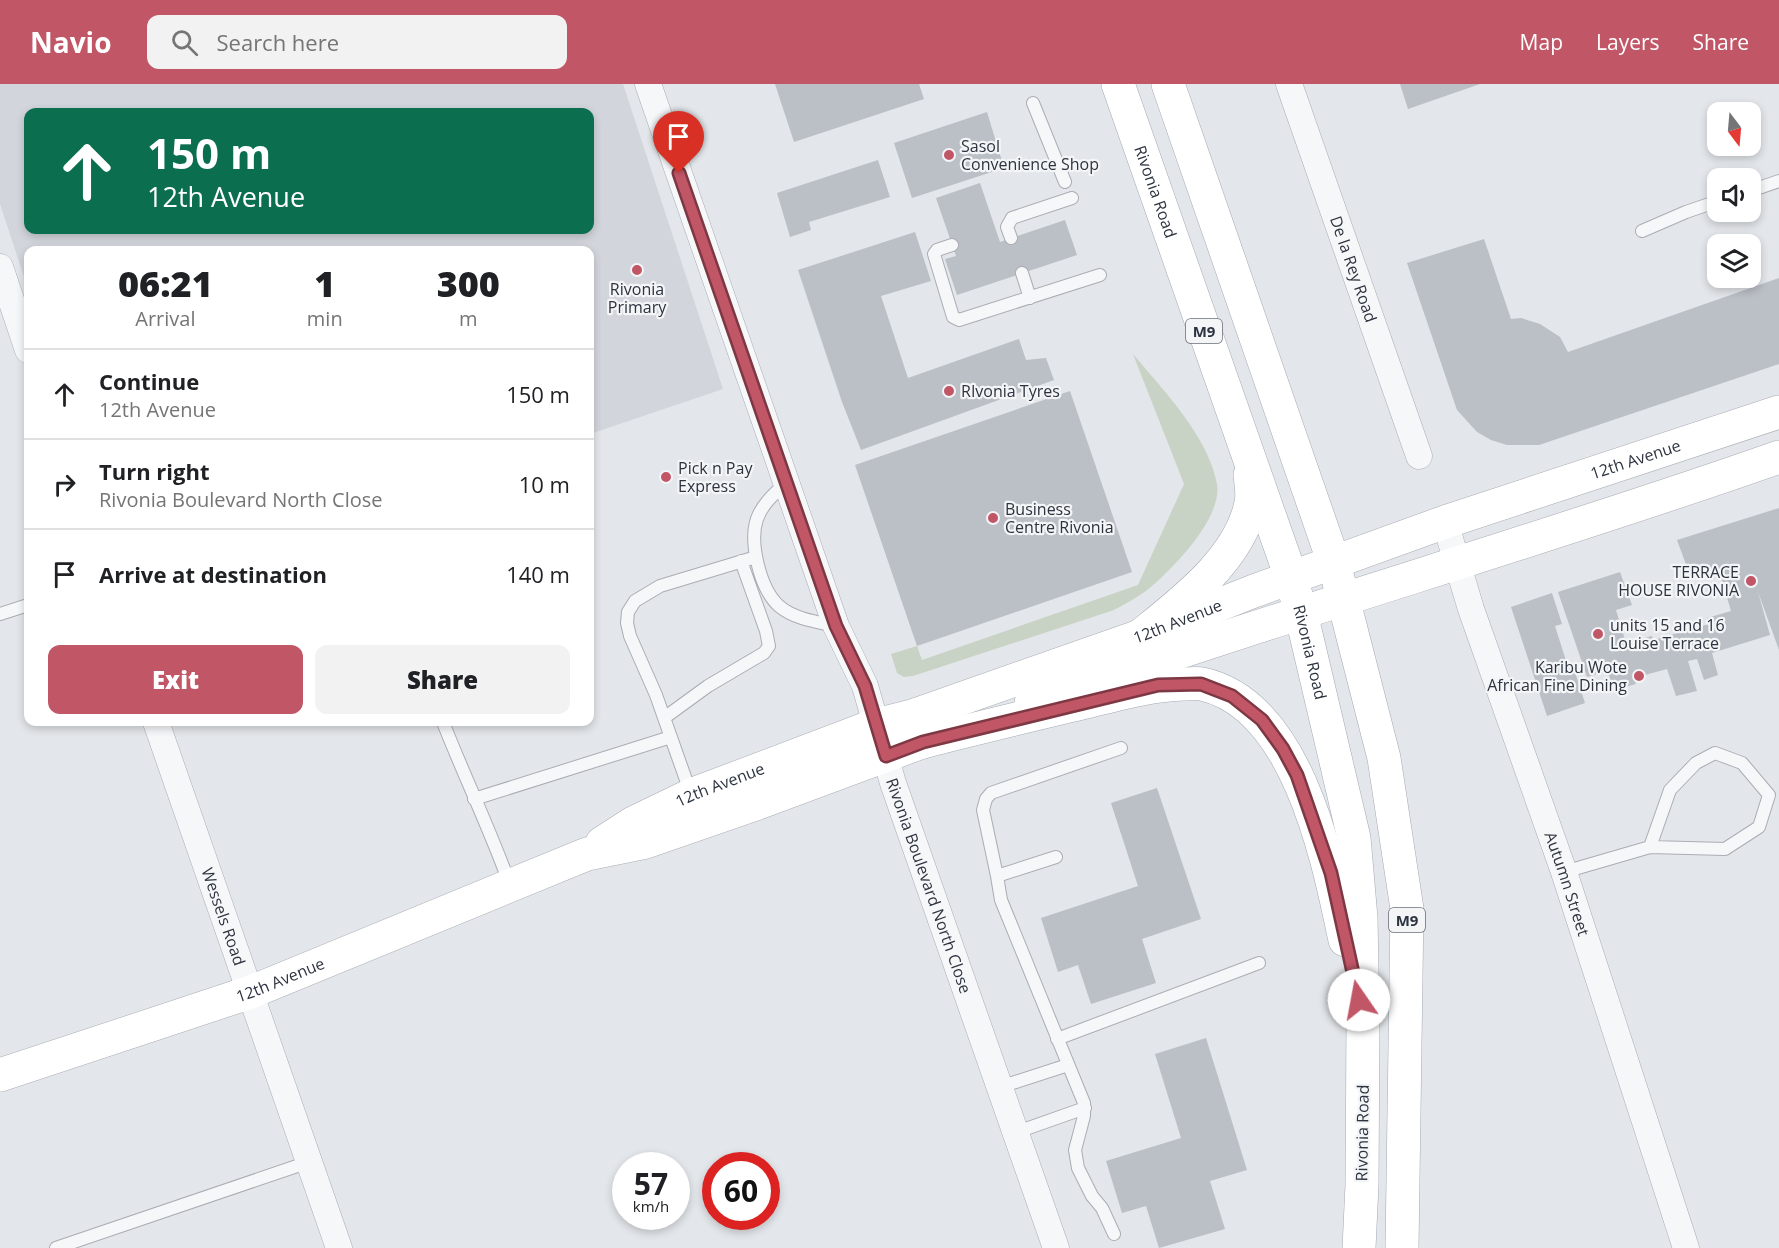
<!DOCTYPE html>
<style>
:root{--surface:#fff;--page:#f2f2f2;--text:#202124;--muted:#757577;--line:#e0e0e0;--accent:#c15667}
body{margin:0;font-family:"Open Sans",sans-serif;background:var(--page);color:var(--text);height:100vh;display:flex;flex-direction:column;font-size:22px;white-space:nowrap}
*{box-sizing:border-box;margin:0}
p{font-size:20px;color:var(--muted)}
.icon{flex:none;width:33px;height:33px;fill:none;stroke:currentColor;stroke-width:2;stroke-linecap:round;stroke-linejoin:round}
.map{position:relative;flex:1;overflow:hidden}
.sheet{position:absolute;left:24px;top:162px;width:570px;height:480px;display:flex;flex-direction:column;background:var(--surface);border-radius:12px;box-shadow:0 3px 9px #0003}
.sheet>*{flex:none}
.guide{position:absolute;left:24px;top:24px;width:570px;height:126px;border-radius:12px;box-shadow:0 3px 9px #0003;background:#0b6e4f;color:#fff;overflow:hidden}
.needle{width:39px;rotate:164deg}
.fabs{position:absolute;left:1707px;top:18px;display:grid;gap:12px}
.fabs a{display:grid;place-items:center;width:54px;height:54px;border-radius:12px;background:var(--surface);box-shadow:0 3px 9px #0003;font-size:30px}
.speed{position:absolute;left:612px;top:1068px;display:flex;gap:12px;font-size:30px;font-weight:700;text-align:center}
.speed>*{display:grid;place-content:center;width:78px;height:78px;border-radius:50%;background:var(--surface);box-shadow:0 3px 9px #0003;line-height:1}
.speed small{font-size:15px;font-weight:400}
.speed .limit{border:9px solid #d22;background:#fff;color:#111}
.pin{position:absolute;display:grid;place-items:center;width:51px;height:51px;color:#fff;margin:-62px -26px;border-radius:50% 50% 50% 0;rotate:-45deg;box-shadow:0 0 6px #0007}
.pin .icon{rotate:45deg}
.me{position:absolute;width:66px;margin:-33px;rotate:348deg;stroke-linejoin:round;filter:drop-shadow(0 0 4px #0008)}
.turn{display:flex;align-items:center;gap:21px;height:126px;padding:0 24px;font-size:27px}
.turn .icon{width:78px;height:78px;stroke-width:2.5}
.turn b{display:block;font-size:42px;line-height:51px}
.eta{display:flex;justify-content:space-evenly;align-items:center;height:102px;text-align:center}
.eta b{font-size:36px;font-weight:800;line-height:42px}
.button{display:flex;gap:12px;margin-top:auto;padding:12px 24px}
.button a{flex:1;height:69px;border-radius:12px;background:var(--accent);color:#fff;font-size:24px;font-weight:800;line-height:69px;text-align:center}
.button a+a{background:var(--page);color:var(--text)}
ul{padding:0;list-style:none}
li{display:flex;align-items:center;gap:18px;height:90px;padding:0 24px;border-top:2px solid var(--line)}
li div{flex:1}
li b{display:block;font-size:22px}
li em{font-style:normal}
header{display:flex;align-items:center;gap:36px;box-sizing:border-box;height:84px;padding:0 30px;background:var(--accent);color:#fff}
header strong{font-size:28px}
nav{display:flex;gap:33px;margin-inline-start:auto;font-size:21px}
.search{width:420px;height:54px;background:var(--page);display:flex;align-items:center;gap:15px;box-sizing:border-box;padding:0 21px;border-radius:12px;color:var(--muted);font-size:22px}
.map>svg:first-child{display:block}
</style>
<header>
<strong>Navio</strong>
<div class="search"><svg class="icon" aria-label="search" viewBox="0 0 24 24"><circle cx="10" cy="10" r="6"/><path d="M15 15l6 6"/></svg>Search here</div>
<nav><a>Map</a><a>Layers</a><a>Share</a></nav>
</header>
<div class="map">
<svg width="1779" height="1164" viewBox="0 0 1779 1164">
<rect width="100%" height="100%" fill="#e3e6ea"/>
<!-- built -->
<path fill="#d2d5db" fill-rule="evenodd" d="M0 0H623L723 305 590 350V166H28V205L0 120ZM28 28H590V146H28Z"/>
<!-- green -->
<path fill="#c9d3c5" d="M1133 270C1163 306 1208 352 1217 400 1223 434 1171 487 1146 507 1136 514 1125 520 1114 526L913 592 904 593 897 589 891 570 917 562 922 576 1138 501 1184 400Z"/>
<!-- building -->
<path fill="#bbbfc6" d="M775 0H919L924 15 794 58Z
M1400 0H1480L1408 25Z
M987 28 1004 84 912 114 894 59Z
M878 76 890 113 809 138 811 146 790 153 777 109Z
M980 99 1000 158 1065 136 1077 171 957 211 945 175 956 172 936 114Z
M915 148 931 197 881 212 908 294 1019 255 1026 276 1046 274 1054 296 861 366 842 318 798 186Z
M1484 155 1511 235 1521 234 1540 240 1560 253 1568 268 1779 194V280L1539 361H1507L1491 356 1477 348 1457 326 1407 179Z
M1070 307 1132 488 917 562 855 381Z
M1779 424V566L1758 508 1770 551 1712 569 1718 591 1704 596 1697 575 1688 577 1697 607 1676 612 1667 585 1634 594 1636 600 1613 606 1608 587 1587 593 1558 508 1620 488 1632 521 1616 526 1626 559 1652 552 1653 556 1709 540 1707 534 1731 527 1719 487 1691 494 1677 456Z
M1552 509 1562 540 1555 542 1568 583 1573 582 1585 619 1547 632 1511 523Z
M1157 704 1201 835 1142 855 1156 899 1091 920 1078 881 1058 888 1041 834 1138 802 1111 719Z
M1206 954 1247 1086 1210 1097 1225 1145 1159 1164 1146 1122 1122 1129 1106 1077 1181 1054 1155 970Z"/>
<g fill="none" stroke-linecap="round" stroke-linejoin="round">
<defs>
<path id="lane" d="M1033 19 1065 98
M1750 107 1779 97
M1642 147 1686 128 1718 117
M1011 154 1007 143 1012 134 1072 114
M952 161 937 166 934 170 953 233 959 236 1100 191
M1022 189 1030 214
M786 399C775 409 762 420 757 435 749 458 760 505 779 522 794 535 817 538 836 542
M0 530 28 521
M664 634 708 602 764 569 769 562 766 547 741 477
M443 638C464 692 490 745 510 801
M691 710 656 611 630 552 627 539 628 528 635 517 660 502 756 473
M474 715 671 653
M1056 773 997 792 1001 816 1084 1019V1032L1075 1066 1078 1084 1092 1112 1102 1124 1114 1150
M1564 788 1650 763 1725 765 1759 743 1769 711 1742 679 1715 669 1696 679 1670 706 1650 763
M997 792 983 726 986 715 991 709 1121 664
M1057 955 1259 879
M1000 1003 1068 981
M1017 1048 1085 1024
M56 1164 309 1078"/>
<g id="street">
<path id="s1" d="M648 0 836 542 865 602 893 699 1056 1164"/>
<path id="s2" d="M1289 0 1419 372"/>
<path d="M0 183 28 266"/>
<path id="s3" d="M1445 438 1471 525 1564 788 1686 1164"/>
<path id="s4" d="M156 638 339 1164"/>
</g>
<g id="secondary">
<path d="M1031 619C1279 531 1532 460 1779 373"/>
<path id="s5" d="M602 759 633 739 691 711 876 641 912 632 1140 552 1254 507 1445 438 1779 328"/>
<path id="s6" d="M0 991 251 908 587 770 646 758 761 718 949 648"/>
</g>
<g id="primary">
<path id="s7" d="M1118 0 1291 493 1301 529 1354 754 1361 834 1363 937 1362 1101 1359 1164"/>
<path d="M1168 0 1334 479 1384 674 1407 825 1402 1164"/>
<path d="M1140 552C1182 518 1240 475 1251 419 1253 410 1251 400 1250 391"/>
<path d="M923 658C977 644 1032 631 1086 618 1119 610 1150 601 1184 600 1190 600 1197 599 1202 600 1298 621 1328 776 1345 856"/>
</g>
</defs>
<!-- lane casing -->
<use href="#lane" stroke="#a9adb4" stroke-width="14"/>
<!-- street casing -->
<use href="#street" stroke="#a9adb4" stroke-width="27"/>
<!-- secondary casing -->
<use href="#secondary" stroke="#a9adb4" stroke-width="34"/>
<!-- primary casing -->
<use href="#primary" stroke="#a4aab4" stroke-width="34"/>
<!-- lane -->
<use href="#lane" stroke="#f6f7f8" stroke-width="12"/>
<!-- street -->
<use href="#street" stroke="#f6f7f8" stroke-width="26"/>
<!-- secondary -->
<use href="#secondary" stroke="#fff" stroke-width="33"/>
<!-- primary -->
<use href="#primary" stroke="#fff" stroke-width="33"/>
</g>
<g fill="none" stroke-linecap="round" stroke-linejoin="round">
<defs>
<path id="route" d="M679 89 836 542 865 602 886 672 923 658 1158 601 1201 600 1232 612 1262 636 1283 665 1297 691 1331 789 1359 916"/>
</defs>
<!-- route casing -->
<use href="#route" stroke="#7d3843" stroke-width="15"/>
<!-- route -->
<use href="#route" stroke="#c15667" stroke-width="10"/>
</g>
<!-- markers -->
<g fill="#c15667" stroke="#f3f5f7" stroke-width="2">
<circle cx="949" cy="71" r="6"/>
<circle cx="637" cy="186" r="6"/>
<circle cx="949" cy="307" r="6"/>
<circle cx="666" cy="393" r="6"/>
<circle cx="993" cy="434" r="6"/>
<circle cx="1751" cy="497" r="6"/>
<circle cx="1598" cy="550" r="6"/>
<circle cx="1639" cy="592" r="6"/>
</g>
<g text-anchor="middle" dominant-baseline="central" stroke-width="4.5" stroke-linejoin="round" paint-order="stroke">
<!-- shield labels -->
<g fill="#f3f5f7" stroke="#686e77" stroke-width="1.5">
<rect x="1186" y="235" width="36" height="24" rx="4.5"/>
<rect x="1389" y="824" width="36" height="24" rx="4.5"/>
</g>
<g font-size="15" font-weight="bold" fill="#2d3440">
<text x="1204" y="247">M9</text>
<text x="1407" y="836">M9</text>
</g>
<!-- poi labels -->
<g font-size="16" fill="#2d3440" stroke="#f3f5f7" text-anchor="start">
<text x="961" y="62">Sasol<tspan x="961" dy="18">Convenience Shop</tspan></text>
<text x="637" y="205" text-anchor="middle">Rivonia<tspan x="637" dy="18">Primary</tspan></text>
<text x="961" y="307">RIvonia Tyres</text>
<text x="678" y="384">Pick n Pay<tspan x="678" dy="18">Express</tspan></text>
<text x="1005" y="425">Business<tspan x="1005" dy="18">Centre Rivonia</tspan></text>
<text x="1739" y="488" text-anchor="end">TERRACE<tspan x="1739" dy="18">HOUSE RIVONIA</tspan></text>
<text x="1610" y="541">units 15 and 16<tspan x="1610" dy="18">Louise Terrace</tspan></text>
<text x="1627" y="583" text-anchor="end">Karibu Wote<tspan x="1627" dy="18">African Fine Dining</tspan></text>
</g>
<!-- street labels -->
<g font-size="16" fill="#2d3440" stroke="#f3f5f7">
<text stroke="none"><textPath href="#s7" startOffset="114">Rivonia Road</textPath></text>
<text stroke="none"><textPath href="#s2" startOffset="196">De la Rey Road</textPath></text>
<text stroke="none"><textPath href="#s5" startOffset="1104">12th Avenue</textPath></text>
<text stroke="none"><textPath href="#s5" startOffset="618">12th Avenue</textPath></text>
<text stroke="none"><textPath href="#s7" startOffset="600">Rivonia Road</textPath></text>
<text stroke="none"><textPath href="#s5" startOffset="132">12th Avenue</textPath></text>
<text stroke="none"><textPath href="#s3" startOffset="382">Autumn Street</textPath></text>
<text stroke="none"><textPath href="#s1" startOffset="850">Rivonia Boulevard North Close</textPath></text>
<text stroke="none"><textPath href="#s4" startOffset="206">Wessels Road</textPath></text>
<text stroke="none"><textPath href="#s6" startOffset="296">12th Avenue</textPath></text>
<text transform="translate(1362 1049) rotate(-89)">Rivonia Road</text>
</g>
</g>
</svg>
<div class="fabs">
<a><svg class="needle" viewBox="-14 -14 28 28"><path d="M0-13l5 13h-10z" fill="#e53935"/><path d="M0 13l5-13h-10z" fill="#757577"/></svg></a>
<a><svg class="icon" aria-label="sound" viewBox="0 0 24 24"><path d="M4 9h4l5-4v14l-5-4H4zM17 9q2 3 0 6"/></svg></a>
<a><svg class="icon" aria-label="layers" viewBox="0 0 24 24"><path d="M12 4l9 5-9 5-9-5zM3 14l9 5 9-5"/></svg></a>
</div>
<div class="speed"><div>57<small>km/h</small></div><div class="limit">60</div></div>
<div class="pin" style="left:679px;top:89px;background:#d93025"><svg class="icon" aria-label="arrive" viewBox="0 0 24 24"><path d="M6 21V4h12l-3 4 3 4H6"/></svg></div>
<svg class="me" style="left:1359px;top:916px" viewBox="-20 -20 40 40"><circle r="19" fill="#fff"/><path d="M0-13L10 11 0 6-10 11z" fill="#c15667"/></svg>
<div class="guide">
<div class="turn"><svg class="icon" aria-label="ahead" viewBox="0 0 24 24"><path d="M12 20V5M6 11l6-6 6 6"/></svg><div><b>150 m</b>12th Avenue</div></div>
</div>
<section class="sheet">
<div class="eta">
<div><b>06:21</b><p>Arrival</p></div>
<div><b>1</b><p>min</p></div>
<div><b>300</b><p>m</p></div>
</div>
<ul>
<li><svg class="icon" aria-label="ahead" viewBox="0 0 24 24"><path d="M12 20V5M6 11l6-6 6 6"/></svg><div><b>Continue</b><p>12th Avenue</p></div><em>150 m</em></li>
<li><svg class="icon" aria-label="right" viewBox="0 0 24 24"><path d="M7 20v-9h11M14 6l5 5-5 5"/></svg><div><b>Turn right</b><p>Rivonia Boulevard North Close</p></div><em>10 m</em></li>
<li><svg class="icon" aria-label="arrive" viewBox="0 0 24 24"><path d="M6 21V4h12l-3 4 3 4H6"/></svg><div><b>Arrive at destination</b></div><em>140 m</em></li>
</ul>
<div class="button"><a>Exit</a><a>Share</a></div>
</section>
</div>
